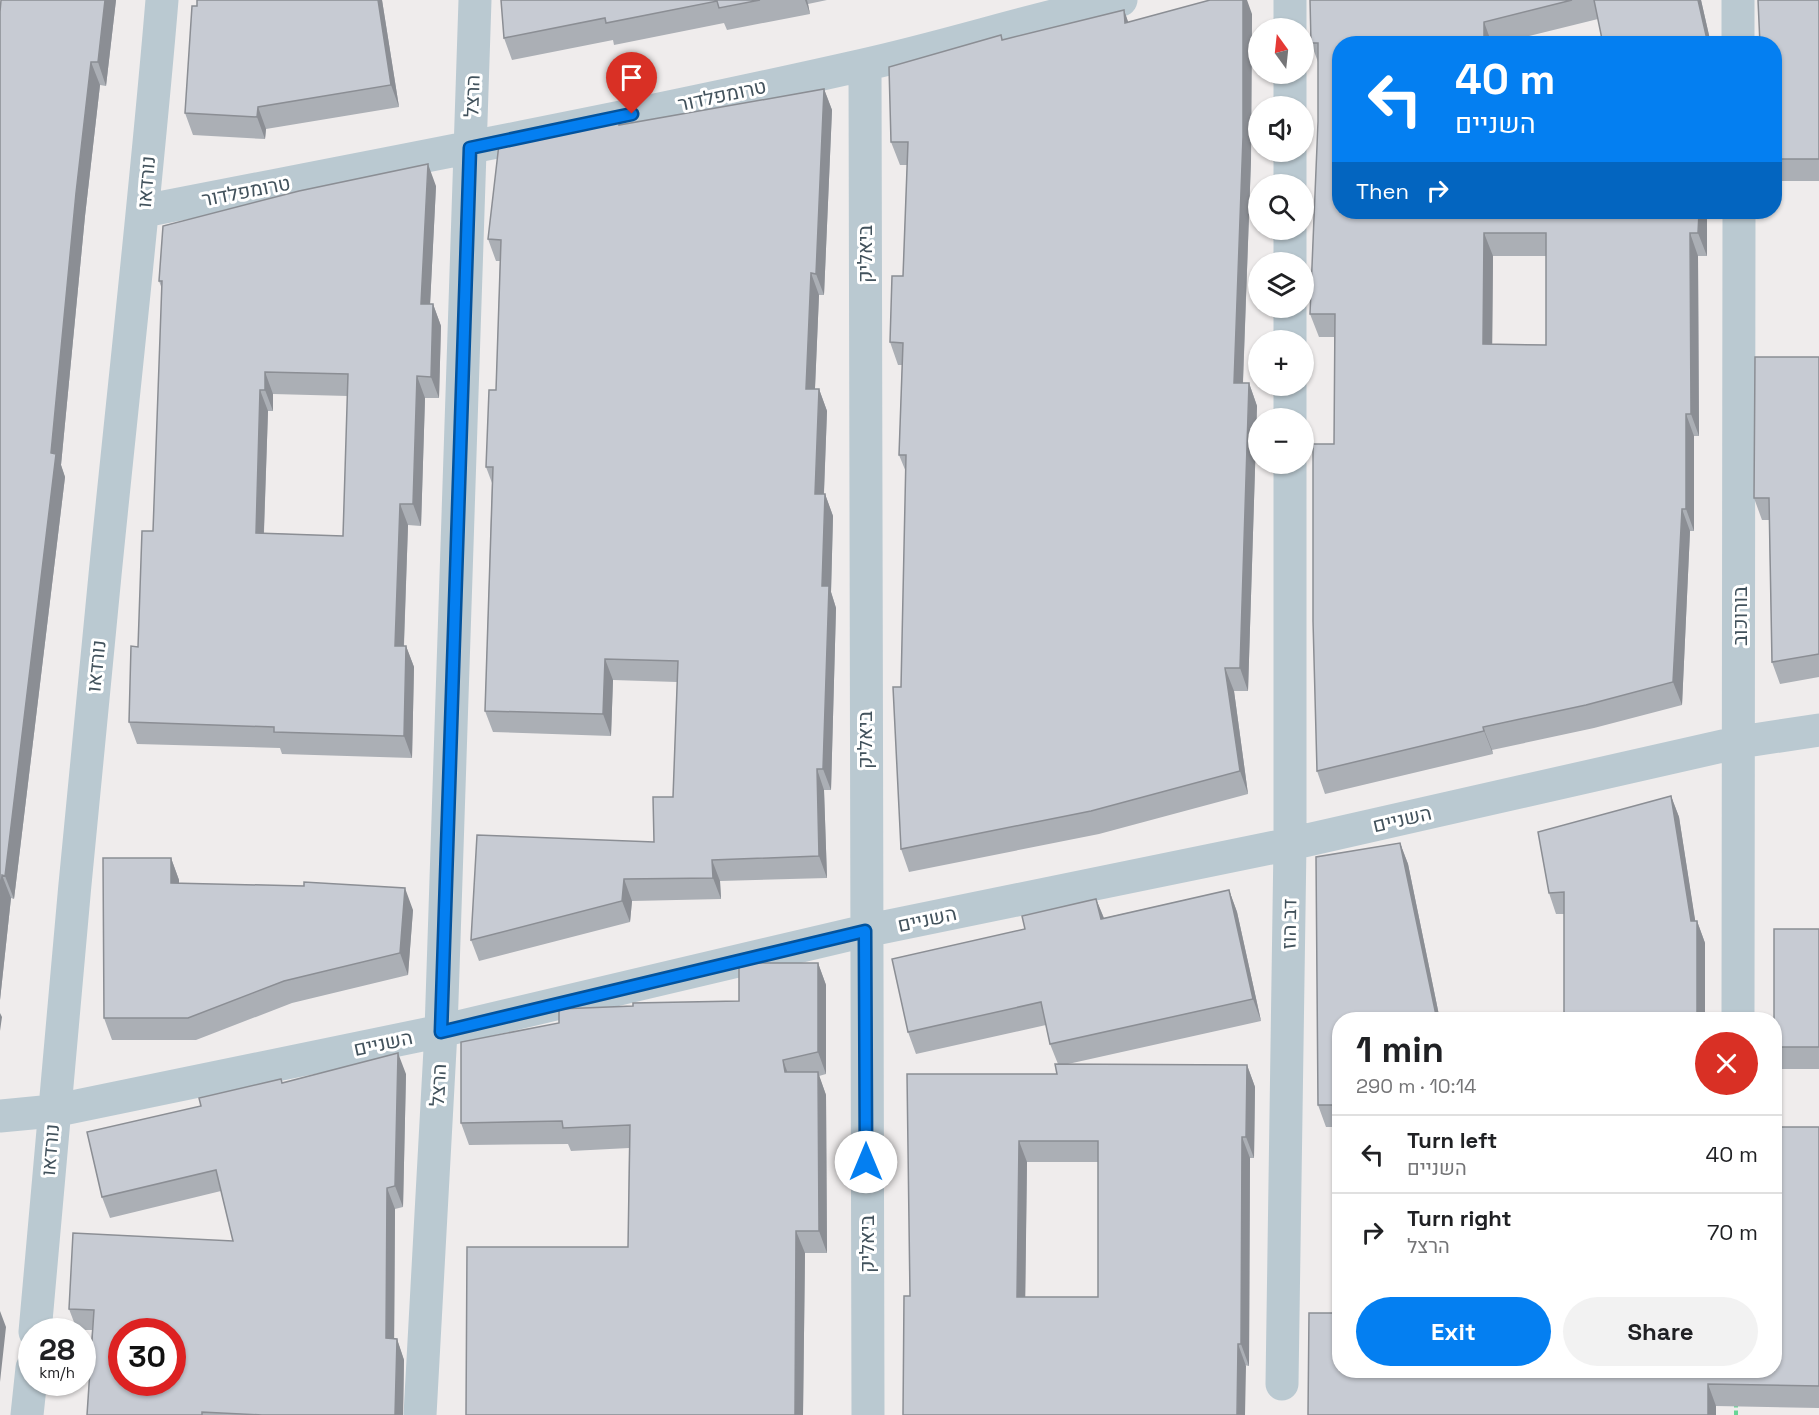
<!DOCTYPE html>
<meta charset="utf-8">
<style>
:root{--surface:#fff;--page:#f2f2f2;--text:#202124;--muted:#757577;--line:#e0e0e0;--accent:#047ff1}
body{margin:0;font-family:"Space Grotesk",Heebo,sans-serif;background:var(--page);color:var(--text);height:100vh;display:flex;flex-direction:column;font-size:22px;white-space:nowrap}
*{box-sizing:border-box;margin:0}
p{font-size:20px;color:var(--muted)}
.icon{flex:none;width:33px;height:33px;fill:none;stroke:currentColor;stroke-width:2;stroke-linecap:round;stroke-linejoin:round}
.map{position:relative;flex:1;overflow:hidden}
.drawer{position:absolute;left:1332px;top:1012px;width:450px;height:366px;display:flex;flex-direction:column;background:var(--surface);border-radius:24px;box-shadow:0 2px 4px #0004}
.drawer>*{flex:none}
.banner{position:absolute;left:1332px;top:36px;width:450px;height:183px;border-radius:24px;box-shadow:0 2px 4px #0004;background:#047ff1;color:#fff;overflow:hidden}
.needle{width:39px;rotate:345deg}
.controls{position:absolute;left:1248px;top:18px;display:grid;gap:12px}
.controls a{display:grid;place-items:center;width:66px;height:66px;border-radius:50%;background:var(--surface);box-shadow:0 2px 4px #0004;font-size:30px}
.speed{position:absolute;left:18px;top:1318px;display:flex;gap:12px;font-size:30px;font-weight:700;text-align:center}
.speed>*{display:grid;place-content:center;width:78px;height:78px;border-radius:50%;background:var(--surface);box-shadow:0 2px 4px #0004;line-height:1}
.speed small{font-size:15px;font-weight:400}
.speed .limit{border:9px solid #d22;background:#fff;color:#111}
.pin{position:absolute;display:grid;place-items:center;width:51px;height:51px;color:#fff;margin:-62px -26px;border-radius:50% 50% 50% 0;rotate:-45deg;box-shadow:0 0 6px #0007}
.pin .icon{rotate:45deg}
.me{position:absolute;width:66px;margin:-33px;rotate:0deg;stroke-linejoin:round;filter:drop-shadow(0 0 4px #0008)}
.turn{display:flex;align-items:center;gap:21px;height:126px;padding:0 24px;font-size:27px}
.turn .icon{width:78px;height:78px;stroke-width:2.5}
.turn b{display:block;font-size:42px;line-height:51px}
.then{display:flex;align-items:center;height:57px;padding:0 24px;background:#0003;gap:12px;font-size:22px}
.round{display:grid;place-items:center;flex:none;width:63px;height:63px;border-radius:32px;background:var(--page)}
.overview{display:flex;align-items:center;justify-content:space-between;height:102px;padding:0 24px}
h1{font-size:36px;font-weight:700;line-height:45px}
.action{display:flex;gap:12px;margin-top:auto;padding:12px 24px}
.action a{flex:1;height:69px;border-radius:36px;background:var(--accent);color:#fff;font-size:24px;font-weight:700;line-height:69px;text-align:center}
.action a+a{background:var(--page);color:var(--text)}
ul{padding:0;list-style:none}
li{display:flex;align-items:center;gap:18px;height:78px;padding:0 24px;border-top:2px solid var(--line)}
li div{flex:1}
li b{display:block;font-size:22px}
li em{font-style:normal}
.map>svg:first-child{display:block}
</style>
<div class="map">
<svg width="1819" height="1415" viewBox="0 0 1819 1415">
<rect width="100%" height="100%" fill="#efecec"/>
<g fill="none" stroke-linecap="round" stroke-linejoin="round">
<!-- path -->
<path stroke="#68d596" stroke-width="4" stroke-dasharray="4.5 3" stroke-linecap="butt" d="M1736 1415V1402"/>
<!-- minor -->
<path stroke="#bac9d1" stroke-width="33" d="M1738 0V44
M1290 28V0
M865 65 868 1415
M1290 106V74
M1290 184V152
M144 211C384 164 624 119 863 65 949 46 1034 18 1121 0
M1290 262V230
M1290 340V308
M1290 418V386
M1738 1020 1739 212
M0 1116 53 1111 441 1031 865 931 1290 844 1740 742 1819 730
M35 1332C56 1080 80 827 105 575 124 384 146 192 162 0
M1282 1384 1290 844V464
M27 1415 32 1368
M420 1415 441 1031 475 0"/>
</g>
<!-- wall -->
<path fill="#abafb5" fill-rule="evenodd" d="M116 0 106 86 100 85 85 216 61 465 65 477 14 899 11 898 0 1000V12Z
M382 0 399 107 266 129 265 139 193 135 185 113Z
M501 0H827L808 4 810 14 727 30 724 23 614 45 613 40 512 60 504 38Z
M1310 0H1701L1711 44H1603L1598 19 1497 44H1340V212H1707V256H1698L1699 436H1694V531H1690L1682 705 1594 728 1492 750 1493 754 1325 794 1317 771 1334 444V337H1319L1310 314 1318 122V62L1311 43ZM1493 256H1546V345L1492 344Z
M1819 0V181H1774V44Z
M1124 10 1128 22 1252 14 1251 160 1243 383H1249L1257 406 1248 691H1234L1248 794 1099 834 909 872 901 849V687L906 472 899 455 902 365H898L890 342 903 276 907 165H900L891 142 1001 35 1003 40Z
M824 89 832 110 824 295H819L815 389H819L827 411 824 494H825L833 516 831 592 836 608 831 790H824L827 878 720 881 721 899 632 901 630 922 479 961 471 940 654 842 673 797 677 682 613 680 611 736 493 732 485 711 492 483 486 467 496 390 500 261H496L488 239 620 117 623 125Z
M436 186 430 304H433L441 326 439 398H425L421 526 408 525 404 646H406L414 667 412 758 282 754 280 748 137 744 129 722 153 531 162 289 159 281ZM273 394 348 396 343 536 264 533 268 411H273Z
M1819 357V677L1780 684 1772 662 1769 520H1762L1754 498Z
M1671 796 1679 817 1695 921H1697L1705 943 1564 914H1556L1549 893Z
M1400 843 1408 864 1440 1020H1340V1127H1326L1318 1105 1316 857Z
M171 858 179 880V883L413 910 408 975 292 1003 196 1040H112L104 1018Z
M1229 890 1237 912 1261 1021 1068 1064 1247 1065 1255 1087 1254 1158H1250L1249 1366 910 1296 1057 1074 1058 1064 1050 1044 1046 1025 916 1054 908 1032 1025 929 1096 899 1104 918ZM1027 1162H1098V1297H1025Z
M1819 929V1069H1782L1774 1049V1020Z
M818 963 826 985V1074L819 1076 826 1095 827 1253H805L803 1415H466L628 1247 629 1148 571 1151 568 1144 469 1145 461 1123 559 1023 633 1006 739 1001Z
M406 1074 403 1207 395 1209 394 1339H397L404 1360 403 1415H87L92 1330H77L69 1309 233 1241 221 1191 110 1218 102 1197 201 1106 282 1083Z
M1819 1127V1408L1716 1406 1340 1313 1774 1371Z"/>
<!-- shaded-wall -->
<path fill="#8b8e94" d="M105 0H116L106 86 98 62Z
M378 0H382L399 107 391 85Z
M805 0H807L808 4 810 14Z
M1243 0H1247L1252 14 1251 160 1242 406 1234 383Z
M1698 0H1701L1711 44H1708Z
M1124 10 1132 33 1125 23Z
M1484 22 1492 44H1484Z
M91 62 100 85 85 216 61 465 65 477 14 899 5 876 51 453 76 193Z
M824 89 832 110 824 295 816 274Z
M258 107 266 129 265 139 257 117Z
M428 164 436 186 429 326 421 304Z
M1699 212H1707V256L1698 233Z
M1484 233 1493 256 1492 367 1483 344Z
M1690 233 1698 256 1699 436 1691 414Z
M811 273 819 295 814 410 806 389Z
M433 304 441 326 439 398 431 377Z
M265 372 273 394V411L265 390Z
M417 376 425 398 421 526 413 504Z
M1249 383 1257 406 1248 691 1240 668Z
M819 389 827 411 823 515 815 494Z
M260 390 268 411 263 555 256 533Z
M1686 414 1694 436V531L1686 509Z
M825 494 833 516 831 592 836 608 831 790 823 769 822 586Z
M400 504 408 525 403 667 395 646Z
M1682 509 1690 531 1682 705 1673 682Z
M406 646 414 667 412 758 404 736Z
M605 659 613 680 611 736 603 714Z
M1225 668 1234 691 1248 794 1240 771Z
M1483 727 1492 750 1493 754 1484 731Z
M817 769 824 790 827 878 819 856Z
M1671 796 1679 817 1697 932V921L1705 943V1020H1697L1691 921Z
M1400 843 1408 864 1440 1020H1437Z
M171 858 179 880V905L171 883Z
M712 860 720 881 721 899 713 878Z
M2 875 11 898 0 1000V897Z
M624 879 632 901 630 922 622 901Z
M405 888 413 910 408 975 400 953Z
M1229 890 1237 912 1261 1021 1253 999Z
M1096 899 1105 921 1101 919Z
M818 963 826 985V1074L818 1052Z
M0 1013 2 1017 0 1031Z
M398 1053 406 1074 403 1207 395 1186Z
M783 1060 791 1082 785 1072Z
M1247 1065 1255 1087 1254 1158 1246 1137Z
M818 1072 826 1095 827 1253 819 1231Z
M1242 1137 1250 1158 1249 1366 1241 1344Z
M1019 1141 1027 1162 1025 1318 1017 1297Z
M387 1188 395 1209 394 1359 386 1338Z
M796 1231 805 1253 803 1415H795Z
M0 1311 6 1327 0 1382Z
M397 1339 404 1360 403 1415H395Z
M1238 1344 1246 1366 1245 1415H1237Z
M1708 1384 1716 1406V1415H1708Z"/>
<!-- building -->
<path fill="#c7cbd3" stroke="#8b8e94" stroke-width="1.5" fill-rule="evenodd" d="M1 0H105L98 62H91L76 193 51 453 56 454 5 876 2 875 0 897V12Z
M197 0H378L391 85 258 107 257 117 185 113 192 6H197Z
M501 0H760L719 8 717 1 606 23 605 18 504 38Z
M1210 0H1243V137L1234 383H1249L1240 668H1225L1240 771 1091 811 901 849 893 687H901L906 455H899L903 343 890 342 892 276H903L908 142H891L889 67 1001 35 1002 40 1124 10 1125 23Z
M1310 0H1572L1484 22V44H1340V212H1699L1698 233H1690L1691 414H1686V509H1682L1673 682 1586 705 1483 727 1484 731 1317 771 1313 621V444H1334L1335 314H1310L1318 122V43H1311ZM1484 233H1546V345L1483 344Z
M1594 0H1698L1708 44H1603Z
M1758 0H1819V159H1774V44H1760Z
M824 89 816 274 811 273 806 389H819L815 494H825L822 586H829L823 769H817L819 856 712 860 713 878 624 879 622 901 471 940 477 835 654 842 653 797H673L678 661 605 659 603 714 485 711 493 467H486L489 390H496L501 240 488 239 499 144 620 117 619 125Z
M428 164 421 304H433L431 377 417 376 413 504H400L395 646H406L404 736 274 732V727L129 722 131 646 138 647 142 531H153L162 281H159L163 226 299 191ZM265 372 348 374 343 536 256 533 260 390H265Z
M1755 357H1819V654L1772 662 1769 498H1754Z
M1671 796 1691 921H1697V1020H1564V892L1549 893 1538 832Z
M1400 843 1437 1020H1340V1105H1318L1316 857Z
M103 858H171V883L304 886V882L405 888 400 953 284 981 188 1018H104Z
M1229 890 1253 999 1050 1044 1041 1002 908 1032 892 959 1025 929 1022 916 1096 899 1101 919Z
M1774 929H1819V1047H1774Z
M739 963H818V1052L783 1060 785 1072H818L819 1231H796L795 1415H466L467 1247H628L630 1125 563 1128 562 1121 461 1123V1042L559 1023V1009L633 1006V1003L739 1001Z
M398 1053 395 1186 387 1188 386 1338 397 1339 395 1415H262L202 1412V1415H87L94 1310 69 1309 73 1233 233 1241 216 1170 102 1197 87 1132 201 1106 199 1098 281 1079 282 1083ZM122 1332H172V1383H122Z
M1055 1064 1247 1065 1246 1137H1242L1241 1344H1238L1237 1415H903L904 1296H910L907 1074H1057ZM1019 1141H1098V1297H1017Z
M1774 1127H1819V1386L1708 1384V1415H1308L1309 1313H1340V1371H1774Z"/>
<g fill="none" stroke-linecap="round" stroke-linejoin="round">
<defs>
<path id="route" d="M632 114 470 148 441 1032 865 931 866 1162"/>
</defs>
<!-- route casing -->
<use href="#route" stroke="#03539d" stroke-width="15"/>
<!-- route -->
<use href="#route" stroke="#047ff1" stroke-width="10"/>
</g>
<g text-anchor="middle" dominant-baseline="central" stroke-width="6" stroke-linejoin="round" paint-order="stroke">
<!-- street labels -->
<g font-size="20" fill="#42525c" stroke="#fff">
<text transform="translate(722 95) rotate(-12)">טרומפלדור</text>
<text transform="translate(472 96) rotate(-88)">הרצל</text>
<text transform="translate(146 182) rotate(-85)">נורדאו</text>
<text transform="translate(246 191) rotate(-11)">טרומפלדור</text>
<text transform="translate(865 254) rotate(-90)">ביאליק</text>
<text transform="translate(1740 616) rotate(-90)">בורוכוב</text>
<text transform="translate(96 666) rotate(-84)">נורדאו</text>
<text transform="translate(865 740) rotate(-90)">ביאליק</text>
<text transform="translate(1402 819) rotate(-13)">השניים</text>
<text transform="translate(927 919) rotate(-12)">השניים</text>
<text transform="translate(1289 924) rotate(-89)">דב הוז</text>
<text transform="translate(383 1043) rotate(-12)">השניים</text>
<text transform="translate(438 1085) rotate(-87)">הרצל</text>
<text transform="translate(50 1150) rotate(-85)">נורדאו</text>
<text transform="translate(867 1244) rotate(-90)">ביאליק</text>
</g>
</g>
</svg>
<div class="controls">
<a><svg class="needle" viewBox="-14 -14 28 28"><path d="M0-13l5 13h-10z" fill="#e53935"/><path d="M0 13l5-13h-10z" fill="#757577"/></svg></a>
<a><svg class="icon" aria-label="sound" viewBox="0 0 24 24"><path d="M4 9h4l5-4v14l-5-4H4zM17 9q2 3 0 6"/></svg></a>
<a><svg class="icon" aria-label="search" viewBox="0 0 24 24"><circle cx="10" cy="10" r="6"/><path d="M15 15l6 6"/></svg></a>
<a><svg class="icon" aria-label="layers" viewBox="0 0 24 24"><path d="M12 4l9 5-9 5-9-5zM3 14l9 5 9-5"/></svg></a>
<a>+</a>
<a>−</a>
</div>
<div class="speed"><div>28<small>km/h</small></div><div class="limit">30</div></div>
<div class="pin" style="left:632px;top:114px;background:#d93025"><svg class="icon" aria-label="arrive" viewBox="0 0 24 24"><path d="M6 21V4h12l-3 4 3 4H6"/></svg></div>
<svg class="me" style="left:866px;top:1162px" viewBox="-20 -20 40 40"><circle r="19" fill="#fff"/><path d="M0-13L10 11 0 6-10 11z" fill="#047ff1"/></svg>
<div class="banner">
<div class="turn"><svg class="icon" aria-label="left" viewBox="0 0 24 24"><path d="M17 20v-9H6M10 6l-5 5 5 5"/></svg><div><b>40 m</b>השניים</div></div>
<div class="then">Then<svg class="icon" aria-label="right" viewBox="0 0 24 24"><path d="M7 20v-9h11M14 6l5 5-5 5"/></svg></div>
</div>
<section class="drawer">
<div class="overview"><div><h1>1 min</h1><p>290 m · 10:14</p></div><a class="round" style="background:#d93025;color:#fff"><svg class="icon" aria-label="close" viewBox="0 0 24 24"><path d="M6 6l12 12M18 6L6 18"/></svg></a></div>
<ul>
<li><svg class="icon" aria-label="left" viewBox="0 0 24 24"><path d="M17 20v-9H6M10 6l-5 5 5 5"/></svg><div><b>Turn left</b><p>השניים</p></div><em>40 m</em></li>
<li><svg class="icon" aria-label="right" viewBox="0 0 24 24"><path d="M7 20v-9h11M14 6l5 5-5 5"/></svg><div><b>Turn right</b><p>הרצל</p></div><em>70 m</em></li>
</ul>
<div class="action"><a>Exit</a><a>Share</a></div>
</section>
</div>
